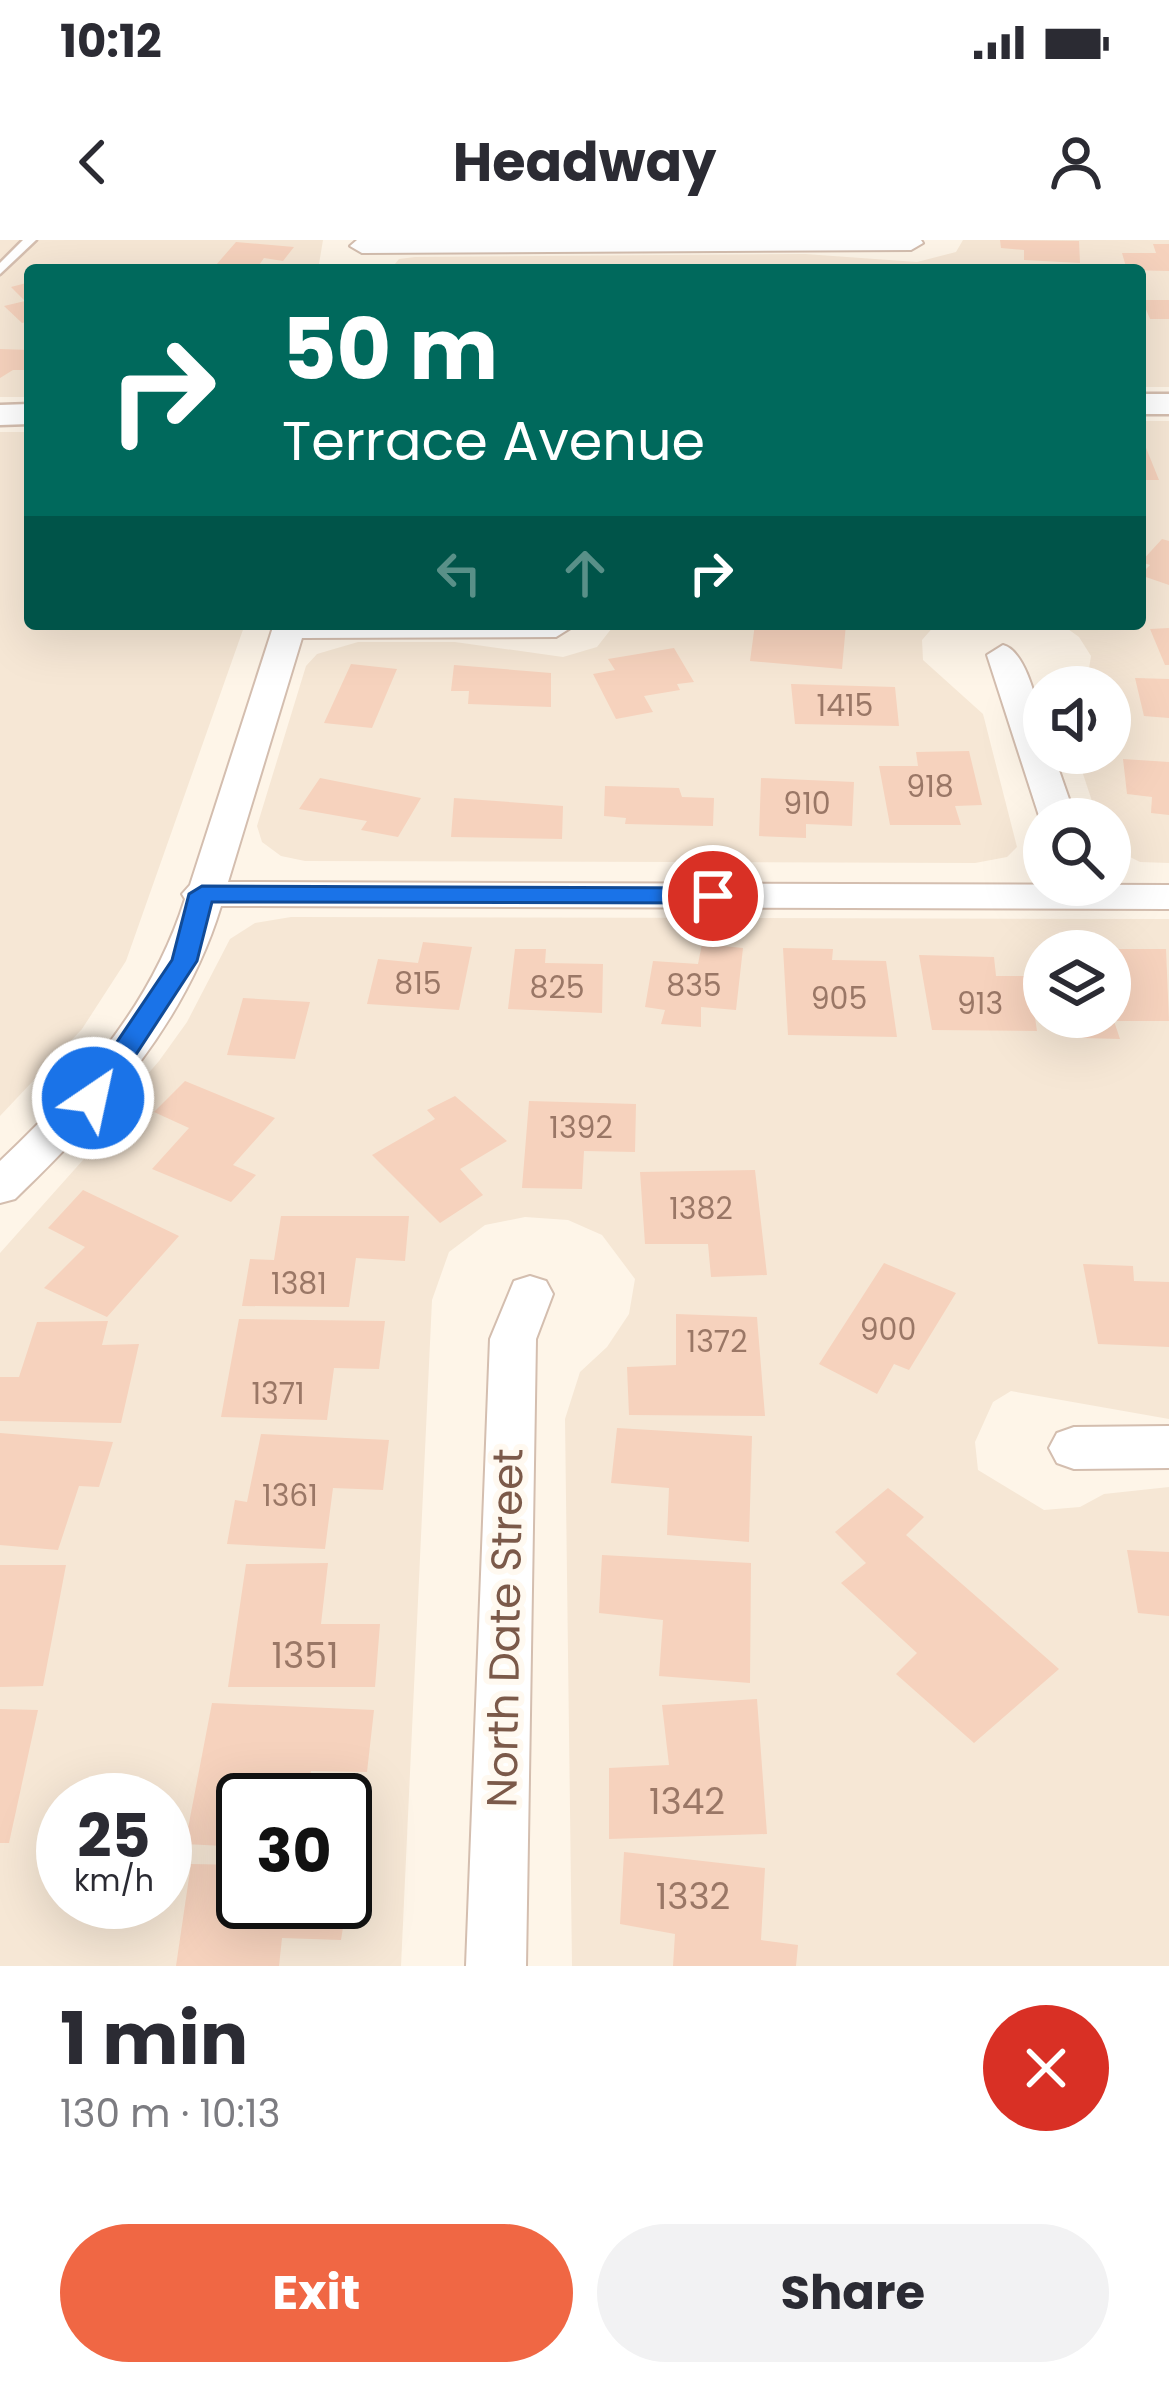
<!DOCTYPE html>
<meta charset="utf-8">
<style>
:root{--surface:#fff;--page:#f2f2f3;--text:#2b2b33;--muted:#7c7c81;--accent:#f06744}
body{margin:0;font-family:Poppins,sans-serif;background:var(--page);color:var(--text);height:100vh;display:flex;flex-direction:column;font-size:45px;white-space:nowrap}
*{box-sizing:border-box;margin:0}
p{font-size:39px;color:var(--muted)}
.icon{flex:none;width:66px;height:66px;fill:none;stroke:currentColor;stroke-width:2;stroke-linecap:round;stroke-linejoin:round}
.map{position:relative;height:1726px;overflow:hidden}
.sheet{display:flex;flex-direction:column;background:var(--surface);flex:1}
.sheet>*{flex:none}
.guide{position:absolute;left:24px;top:24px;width:1122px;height:366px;border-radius:12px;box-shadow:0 12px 48px #0002;background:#00695c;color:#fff;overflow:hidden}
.fabs{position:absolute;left:1023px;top:426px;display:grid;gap:24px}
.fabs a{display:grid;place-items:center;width:108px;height:108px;border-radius:50%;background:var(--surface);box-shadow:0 12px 48px #0002;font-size:60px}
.speed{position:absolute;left:36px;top:1533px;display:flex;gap:24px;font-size:60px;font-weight:700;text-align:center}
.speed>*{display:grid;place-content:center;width:156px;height:156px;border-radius:50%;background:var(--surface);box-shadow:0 12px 48px #0002;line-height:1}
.speed small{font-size:30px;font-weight:400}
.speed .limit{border:6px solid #111;border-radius:18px;background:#fff;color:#111}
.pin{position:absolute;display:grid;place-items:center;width:102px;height:102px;color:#fff;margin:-51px;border:6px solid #fff;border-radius:50%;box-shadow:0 3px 12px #0007}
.me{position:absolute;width:132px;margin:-66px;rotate:34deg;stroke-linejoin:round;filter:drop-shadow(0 0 9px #0008)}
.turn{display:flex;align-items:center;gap:42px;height:252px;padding:0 60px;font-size:54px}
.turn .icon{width:156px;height:156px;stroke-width:2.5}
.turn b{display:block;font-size:84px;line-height:102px}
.lanes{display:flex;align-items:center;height:114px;padding:0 60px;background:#0003;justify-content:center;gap:60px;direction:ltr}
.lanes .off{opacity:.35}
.round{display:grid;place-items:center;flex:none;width:126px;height:126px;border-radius:63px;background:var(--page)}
.head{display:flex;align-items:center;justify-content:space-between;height:204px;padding:0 60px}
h1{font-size:72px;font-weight:700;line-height:90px}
.cta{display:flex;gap:24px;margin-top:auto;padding:24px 60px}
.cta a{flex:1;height:138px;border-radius:72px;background:var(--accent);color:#fff;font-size:48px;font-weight:700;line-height:138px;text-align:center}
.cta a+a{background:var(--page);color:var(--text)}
.status{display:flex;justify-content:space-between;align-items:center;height:84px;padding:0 60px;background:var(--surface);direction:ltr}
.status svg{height:33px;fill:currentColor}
header{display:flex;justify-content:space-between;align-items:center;height:156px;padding:0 60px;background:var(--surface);font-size:54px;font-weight:700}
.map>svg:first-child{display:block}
</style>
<div class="status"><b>10:12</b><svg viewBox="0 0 49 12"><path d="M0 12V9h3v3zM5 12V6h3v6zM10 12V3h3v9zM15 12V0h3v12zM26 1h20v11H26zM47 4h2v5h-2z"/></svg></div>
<header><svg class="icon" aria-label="back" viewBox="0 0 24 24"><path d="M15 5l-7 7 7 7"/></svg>Headway<svg class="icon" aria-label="person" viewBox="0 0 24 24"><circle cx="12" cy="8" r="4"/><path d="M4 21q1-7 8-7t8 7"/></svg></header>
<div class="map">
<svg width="1169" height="1726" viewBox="0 0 1169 1726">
<rect width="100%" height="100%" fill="#fef5e8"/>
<!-- residential -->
<path fill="#f6e7d5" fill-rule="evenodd" d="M0 0H323L318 30H30V157H0Z
M963 0H1169V147H1140V30H390L399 19 415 17 805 14 917 22 956 12Z
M1140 181H1169V623L1140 622 1110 607V579H1098L1076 513H1110V447H1077L1088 435 1091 416 1079 397 1061 384H1140Z
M0 192H30V384H245L126 721 82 789 0 876Z
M615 384H936L922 400 923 420 983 474 1017 607 1007 617 975 623 305 621 281 616 262 602 257 586 306 426 317 414 358 402H455L563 417 597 407Z
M291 677 1169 679V1179L1011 1151 993 1162 975 1202 978 1230 1044 1270 1080 1267 1104 1254 1169 1247V1726H572L565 1179 580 1132 607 1107 629 1074 635 1039 602 995 568 980 525 977 485 985 449 1012 432 1060 401 1726H0V1013L91 911 109 879 159 821 187 782 230 699 255 683ZM1044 711H1110V777H1044ZM63 1560H165V1662H63ZM243 1560H345V1662H243Z"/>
<!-- building -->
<path fill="#f6d2bd" d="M1000 0 1079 1 1080 23 1024 20V10L1001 8Z
M236 2 294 7 283 21 264 18 257 28 216 25Z
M1153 4H1169V31L1127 30 1122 13H1156Z
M30 42V81L22 83 4 66 25 61 11 47Z
M1142 60H1169V79H1150Z
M0 109 30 110V130H13L0 138Z
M1140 193 1159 240H1140Z
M1162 299 1169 301V345L1140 335 1150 325 1141 322Z
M755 384H846L842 429 750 421Z
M1169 388V425H1165L1150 389Z
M674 408 694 442 677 444 680 450 644 456 653 472 616 479 593 434 615 430 608 419Z
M351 424 397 429 372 488 324 483Z
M454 425 551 433V467L468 464 469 451H451Z
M1135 438 1169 439V478L1144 476Z
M791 444 895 447 899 486 795 484Z
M969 511 982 565 955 566 961 585H890L879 526H918L916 512Z
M1123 519 1169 522V575L1151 573 1152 557 1127 554Z
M320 538 421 558 398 597 361 590 367 581 299 569Z
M761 538 854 542 852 586 806 584V598L759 596Z
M605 546 679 548 682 557 714 558 713 586 625 584 626 578 604 576Z
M454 558 563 566 562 599 451 597Z
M423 702 472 707 459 770 367 764 378 719 418 723Z
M702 704 743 708 736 770 701 767V787L661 784 665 770 645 767 653 721 698 724Z
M783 708 833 709 832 720 886 721 897 797 788 795Z
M515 709H546L545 723 603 724 602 773 508 769Z
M1110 709H1166L1169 781H1114L1120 799 1082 798 1078 777H1110Z
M919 715 994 717 996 736H1029L1037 791 932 790Z
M243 758 310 762 295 819 227 815Z
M185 841 275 878 233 925 256 935 231 962 152 929 189 888 154 872Z
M455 856 507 901 460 929 483 955 440 983 372 915 435 879 427 870Z
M529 861 636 864 635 912 584 911 582 949 522 948Z
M755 930 767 1035 711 1037 708 1004H645L640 932Z
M83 950 179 996 107 1077 44 1048 85 1007 48 988Z
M281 976H409L405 1021 356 1018 349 1067 242 1066 250 1019 274 1020Z
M884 1023 956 1053 909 1130 894 1124 877 1154 819 1124Z
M1083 1024 1133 1026 1134 1041 1169 1042V1107L1098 1104Z
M676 1074 757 1077 765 1176 629 1175 627 1127 676 1125Z
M239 1079 385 1081 379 1129 334 1128 327 1180 221 1177Z
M108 1081 102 1105 139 1104 121 1183 0 1181V1137H19L37 1082Z
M617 1188 752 1196 749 1302 667 1295 669 1248 611 1243Z
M0 1193 113 1202 99 1247 79 1246 58 1310 0 1305Z
M261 1194 389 1200 383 1250 333 1248 325 1309 227 1304 235 1260 247 1262Z
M888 1248 924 1277 906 1295 1059 1429 974 1503 896 1434 917 1413 841 1343 866 1323 835 1292Z
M1127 1310 1169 1312V1376L1138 1373Z
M602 1315 751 1323 750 1443 659 1436 663 1380 599 1373Z
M328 1323 321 1384H380L375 1447H228L246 1324Z
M0 1325H66L43 1446 0 1447Z
M757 1459 767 1594 609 1599V1528L669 1525 662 1465Z
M212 1463 374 1470 367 1532 311 1531 306 1560H243V1607L185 1604Z
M0 1469 38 1470 9 1603H0Z
M624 1612 765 1628 761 1700 798 1705 796 1726H673L675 1694 620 1684Z
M191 1624 243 1625V1662H347L341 1700 282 1698 279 1726H176Z"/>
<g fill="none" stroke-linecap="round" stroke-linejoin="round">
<defs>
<path id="service" d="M23 0H36L0 34V23Z"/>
<path id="minor" d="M357 0H921L923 3 911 10 362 13 350 6Z
M274 384 572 387 556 397 302 398 228 642 1169 645V669L221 666C185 785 103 874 15 959L0 963V921C81 844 151 767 185 659L182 654 190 645Z
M1003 405C1030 412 1044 487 1044 513H1053L1076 579H1044V585L1040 579 987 415Z
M530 1036 546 1041 553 1054 536 1099 526 1726H466L490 1099 514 1041Z
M1169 1186V1228L1074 1229 1057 1223 1049 1208 1057 1193 1074 1187Z"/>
<path id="tertiary" d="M1140 154H1169V174H1140Z
M30 164V184L0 185V165Z"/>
</defs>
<!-- service casing -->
<use href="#service" stroke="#d4beaf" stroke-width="5"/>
<!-- minor casing -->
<use href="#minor" stroke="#d4beaf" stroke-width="4"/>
<!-- tertiary casing -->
<use href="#tertiary" stroke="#d4beaf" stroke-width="5"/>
<!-- service -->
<use href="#service" fill="#fff" fill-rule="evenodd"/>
<!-- minor -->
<use href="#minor" fill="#fff" fill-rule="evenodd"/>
<!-- tertiary -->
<use href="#tertiary" fill="#fff" fill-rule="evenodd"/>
</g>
<!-- route -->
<path fill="#1a73e8" stroke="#114b97" stroke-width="3" d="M202 646 713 648 725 656 713 663 212 662 197 721 103 865H84V851L172 720 189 654Z"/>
<g text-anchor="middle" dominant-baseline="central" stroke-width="12" stroke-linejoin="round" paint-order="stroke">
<!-- number labels -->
<g font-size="30" fill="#9a7766">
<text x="845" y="465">1415</text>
<text x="930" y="546">918</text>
<text x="807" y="563">910</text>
<text x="418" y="743">815</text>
<text x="694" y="745">835</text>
<text x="557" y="747">825</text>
<text x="839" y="758">905</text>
<text x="980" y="763">913</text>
<text x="581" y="887">1392</text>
<text x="701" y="968">1382</text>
<text x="299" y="1043">1381</text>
<text x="888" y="1089">900</text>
<text x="717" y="1101">1372</text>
<text x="278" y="1153">1371</text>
<text x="290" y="1255">1361</text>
</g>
<!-- near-number labels -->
<g font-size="36" fill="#9a7766">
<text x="305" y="1415">1351</text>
<text x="687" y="1561">1342</text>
<text x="693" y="1656">1332</text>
</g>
<!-- near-street labels -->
<g font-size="42" fill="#7b5949" stroke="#fff9f0">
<text transform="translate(505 1388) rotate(-89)">North Date Street</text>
</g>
</g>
</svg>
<div class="fabs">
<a><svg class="icon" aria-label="sound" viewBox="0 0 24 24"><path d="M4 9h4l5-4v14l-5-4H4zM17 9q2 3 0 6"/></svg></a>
<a><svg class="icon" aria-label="search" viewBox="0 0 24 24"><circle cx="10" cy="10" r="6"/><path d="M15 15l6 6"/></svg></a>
<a><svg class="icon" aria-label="layers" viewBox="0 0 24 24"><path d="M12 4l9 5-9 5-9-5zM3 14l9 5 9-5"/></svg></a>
</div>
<div class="speed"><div>25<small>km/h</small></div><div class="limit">30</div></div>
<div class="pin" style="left:713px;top:656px;background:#d93025"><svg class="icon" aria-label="arrive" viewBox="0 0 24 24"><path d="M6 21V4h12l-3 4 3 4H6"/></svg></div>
<svg class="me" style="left:93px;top:858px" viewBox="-20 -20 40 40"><circle r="17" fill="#1a73e8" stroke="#fff" stroke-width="3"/><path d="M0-11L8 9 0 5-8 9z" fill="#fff"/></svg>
<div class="guide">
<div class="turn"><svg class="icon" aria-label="right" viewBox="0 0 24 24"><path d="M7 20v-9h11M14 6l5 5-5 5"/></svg><div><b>50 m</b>Terrace Avenue</div></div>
<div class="lanes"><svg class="icon off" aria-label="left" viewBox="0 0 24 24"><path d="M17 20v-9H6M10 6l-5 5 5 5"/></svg><svg class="icon off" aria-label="ahead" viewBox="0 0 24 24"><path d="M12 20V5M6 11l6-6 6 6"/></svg><svg class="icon" aria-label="right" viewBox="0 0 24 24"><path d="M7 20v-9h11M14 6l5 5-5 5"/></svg></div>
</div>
</div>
<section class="sheet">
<div class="head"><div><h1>1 min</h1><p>130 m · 10:13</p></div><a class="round" style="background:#d93025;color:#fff"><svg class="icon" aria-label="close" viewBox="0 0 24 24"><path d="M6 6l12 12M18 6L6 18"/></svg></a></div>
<div class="cta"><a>Exit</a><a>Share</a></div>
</section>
